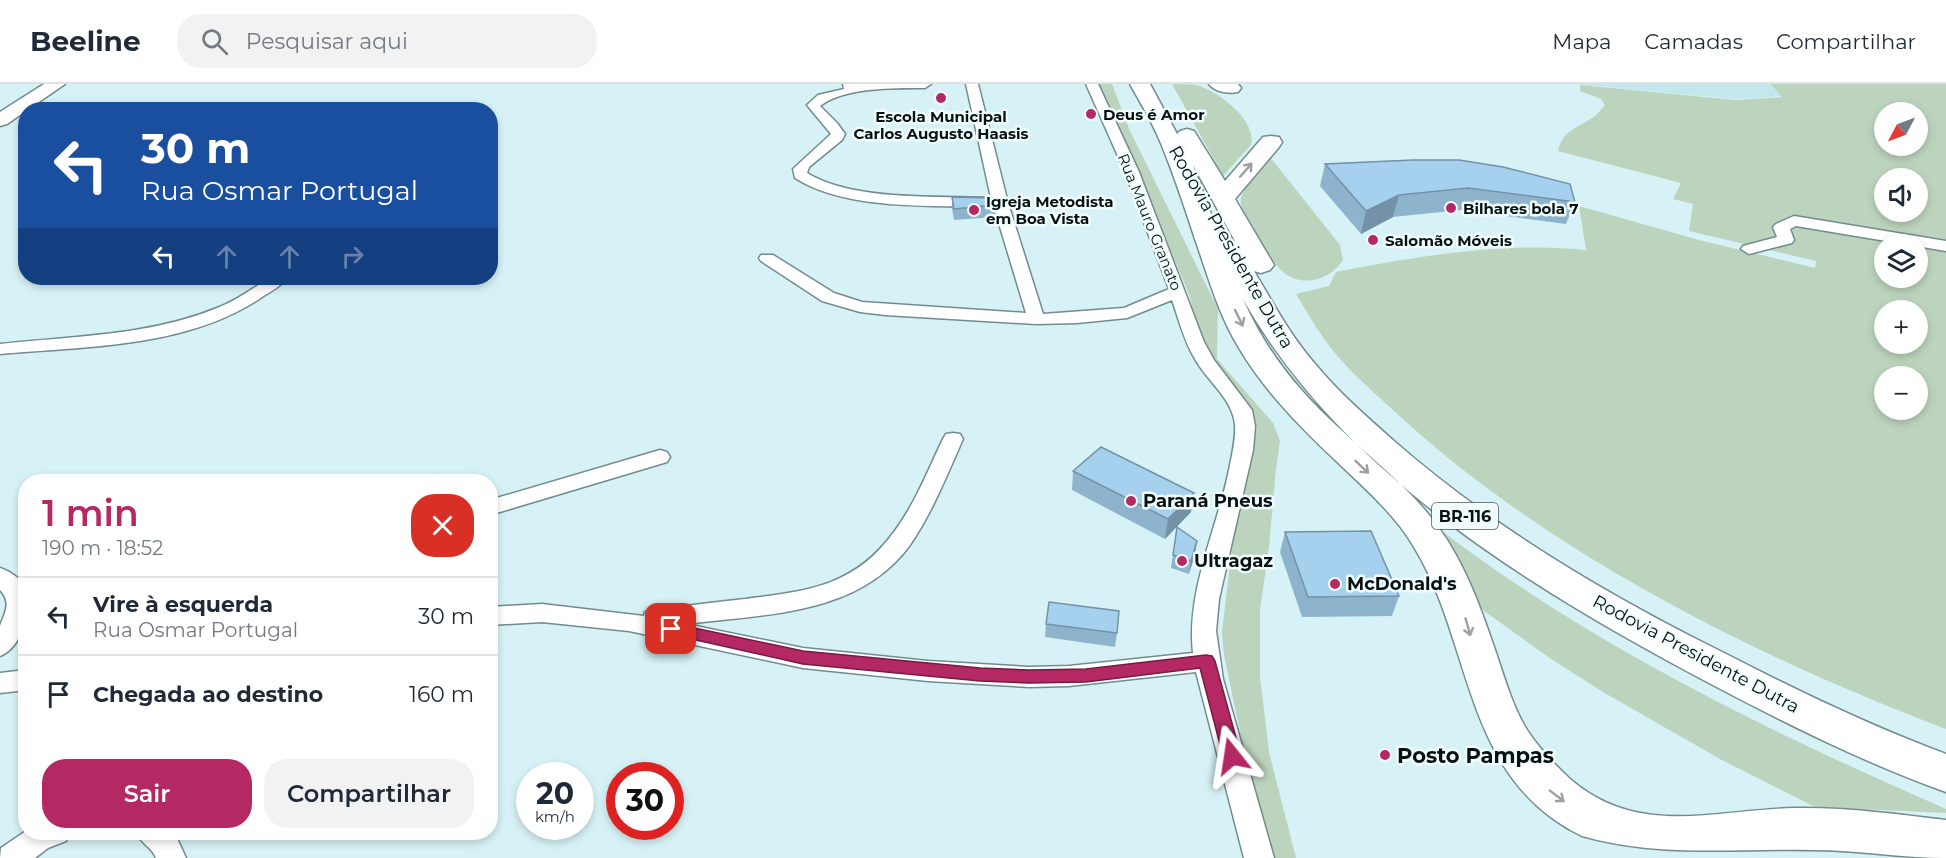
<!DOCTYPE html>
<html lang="pt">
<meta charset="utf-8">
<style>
:root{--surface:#fff;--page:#f2f2f3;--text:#1f2937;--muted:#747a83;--line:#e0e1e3;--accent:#b42964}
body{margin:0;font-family:Montserrat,sans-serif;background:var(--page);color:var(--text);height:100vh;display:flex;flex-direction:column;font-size:22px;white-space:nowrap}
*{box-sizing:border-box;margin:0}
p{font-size:20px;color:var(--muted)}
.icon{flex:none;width:33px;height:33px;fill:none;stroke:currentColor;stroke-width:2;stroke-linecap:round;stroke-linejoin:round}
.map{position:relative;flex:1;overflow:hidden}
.sheet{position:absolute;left:18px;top:390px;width:480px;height:366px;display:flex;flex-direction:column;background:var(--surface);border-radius:24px;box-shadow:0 3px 9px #0003}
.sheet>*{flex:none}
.banner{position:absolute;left:18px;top:18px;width:480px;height:183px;border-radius:24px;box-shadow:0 3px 9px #0003;background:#1a4fa0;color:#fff;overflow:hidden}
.needle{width:39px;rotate:229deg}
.tools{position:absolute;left:1874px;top:18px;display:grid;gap:12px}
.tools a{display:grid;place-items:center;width:54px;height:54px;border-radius:50%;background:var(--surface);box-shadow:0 3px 9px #0003;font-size:30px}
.speed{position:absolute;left:516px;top:678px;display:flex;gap:12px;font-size:30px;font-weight:700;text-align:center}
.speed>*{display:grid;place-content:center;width:78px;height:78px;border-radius:50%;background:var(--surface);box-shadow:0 3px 9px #0003;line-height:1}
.speed small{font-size:15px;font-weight:400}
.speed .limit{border:9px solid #d22;background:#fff;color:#111}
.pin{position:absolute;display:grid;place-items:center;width:51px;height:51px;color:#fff;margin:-26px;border-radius:12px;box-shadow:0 3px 9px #0006}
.me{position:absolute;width:66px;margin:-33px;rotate:345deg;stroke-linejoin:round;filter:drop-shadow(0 0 4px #0008)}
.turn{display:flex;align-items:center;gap:21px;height:126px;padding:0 24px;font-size:27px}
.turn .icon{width:78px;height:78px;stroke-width:2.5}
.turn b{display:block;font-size:42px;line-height:51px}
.lanes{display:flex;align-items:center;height:57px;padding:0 24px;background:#0003;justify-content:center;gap:30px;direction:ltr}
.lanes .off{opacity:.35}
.round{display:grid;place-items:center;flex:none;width:63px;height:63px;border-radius:24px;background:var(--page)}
.headline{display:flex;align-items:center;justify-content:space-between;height:102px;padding:0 24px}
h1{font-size:36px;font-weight:600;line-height:45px;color:var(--accent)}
.action{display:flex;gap:12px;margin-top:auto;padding:12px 24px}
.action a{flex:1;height:69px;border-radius:24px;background:var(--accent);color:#fff;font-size:24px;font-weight:600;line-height:69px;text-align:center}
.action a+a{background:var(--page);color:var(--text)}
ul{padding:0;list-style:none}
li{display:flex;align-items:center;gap:18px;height:78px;padding:0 24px;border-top:2px solid var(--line)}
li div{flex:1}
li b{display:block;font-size:22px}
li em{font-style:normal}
header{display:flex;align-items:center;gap:36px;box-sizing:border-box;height:84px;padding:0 30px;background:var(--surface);border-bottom:2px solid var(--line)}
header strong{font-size:28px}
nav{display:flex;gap:33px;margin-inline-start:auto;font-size:21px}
.search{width:420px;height:54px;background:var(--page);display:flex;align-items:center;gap:15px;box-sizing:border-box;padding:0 21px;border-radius:24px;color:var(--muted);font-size:22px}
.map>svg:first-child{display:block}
</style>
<header>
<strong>Beeline</strong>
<div class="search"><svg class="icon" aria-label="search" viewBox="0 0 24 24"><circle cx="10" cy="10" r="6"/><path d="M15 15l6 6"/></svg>Pesquisar aqui</div>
<nav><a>Mapa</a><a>Camadas</a><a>Compartilhar</a></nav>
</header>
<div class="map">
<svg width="1946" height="774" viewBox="0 0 1946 774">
<rect width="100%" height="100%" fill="#d7f2f6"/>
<!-- built -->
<path fill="#c2e7ec" d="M1573 0H1768L1782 12 1736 15Z"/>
<!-- green -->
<path fill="#bcd4bd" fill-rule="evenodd" d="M1099 0H1112L1130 47 1218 225 1217 275 1273 339 1280 357 1276 385 1269 463 1260 526V592L1269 668 1296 774H1270L1246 677 1224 571 1222 548 1235 438 1251 342 1194 246 1191 217 1186 203Z
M1172 0C1179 0 1189 0 1196 1 1217 6 1258 37 1251 61L1223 92Z
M1770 0H1946V645C1753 572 1546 468 1394 327 1377 311 1358 295 1342 277 1323 257 1310 233 1296 210L1329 202 1336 188C1412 173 1509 157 1586 166L1579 122 1699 156 1815 184 1816 177 1689 147 1693 120 1673 115 1681 99 1558 67C1562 46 1580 43 1595 32 1599 28 1601 25 1605 21L1601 15 1580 7V1L1736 16 1782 13ZM1884 28H1917V62H1884ZM1884 94H1917V128H1884ZM1884 160H1917V194H1884ZM1884 226H1917V260H1884ZM1884 292H1917V326H1884Z
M1270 73 1340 161 1343 176C1329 198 1297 205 1279 184 1269 172 1261 158 1254 144 1249 136 1239 124 1241 115 1243 103 1263 83 1270 73Z
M1439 445C1594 563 1768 647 1946 725V729L1815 723 1720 675 1603 608 1551 575 1477 522Z"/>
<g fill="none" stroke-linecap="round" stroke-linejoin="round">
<defs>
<path id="street" d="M843 0H931L925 4C895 4 844 3 820 22L837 39 845 50 842 56 809 83 807 89C852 117 939 112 991 114L966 0H978L1008 119 1043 230 1124 224 1169 205 1125 88 1086 0H1098L1139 88 1204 258 1214 276 1252 326 1255 342 1253 366 1219 515 1216 547 1223 595 1274 774H1244L1196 588 1069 602 1029 603 928 597 803 584 629 547 542 538 490 541V523L542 520 644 532 645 528 654 526C684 522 715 518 745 515 807 507 854 503 894 448 915 420 928 386 943 355L946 350 953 349 960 350 963 355C947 391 932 429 910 461 858 532 765 530 686 540L803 564 928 577 1029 583 1069 582 1193 569C1186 507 1217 445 1229 386 1232 371 1236 355 1235 341 1233 315 1207 297 1195 275 1184 257 1179 236 1172 216L1127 234 1077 239 1036 240 885 231 860 228 822 217 761 177 759 174 761 171H773L834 209 862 218 1026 229 994 123C933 121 847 127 795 94L793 85 831 50 807 21 818 11 844 5Z
M1794 132 1946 157V167L1796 142 1790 145 1794 156 1792 159 1749 170 1741 165 1743 162 1777 153 1773 143 1776 140Z
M269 194H287C281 202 270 208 262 213 187 264 87 262 0 270V260C72 252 149 252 217 224 236 217 252 205 269 194Z
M660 366 667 368 670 373 667 378 490 431V416Z
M0 484C9 487 21 494 25 504 32 525 22 564 0 572 0 563 0 550 0 542 5 528 12 519 0 506Z
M26 586V606L0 609V589Z
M26 747V748H70L66 757 48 764 35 774H0L1 764Z
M136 748H174L186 774H156C152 763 141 760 136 748Z"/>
<path id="secondary" d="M44 0H65L7 40 0 42V28Z"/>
<path id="highway" d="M1130 0H1150L1177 50 1180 47 1187 45 1194 47 1225 97 1263 53 1271 52 1279 53 1282 58 1279 63 1235 115 1274 181 1270 186 1261 189 1254 187C1273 219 1291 253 1316 281 1339 309 1367 333 1394 357 1497 447 1614 515 1736 575 1804 610 1874 643 1946 670V708C1865 679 1787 640 1711 600 1537 508 1342 391 1243 215 1265 266 1298 307 1339 344 1373 376 1412 406 1439 444 1464 479 1479 519 1493 560 1503 588 1511 620 1527 646 1539 664 1553 679 1569 694 1637 754 1714 726 1794 724 1845 723 1896 730 1946 736V774C1901 774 1858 766 1813 766 1732 764 1660 774 1582 752 1462 694 1474 561 1414 463 1394 429 1362 402 1333 374 1298 341 1264 306 1239 264 1218 230 1207 189 1194 152 1184 122 1174 91 1162 62 1154 41 1141 20 1130 0ZM1193 81 1235 157H1221Z
M1209 0H1238L1241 4 1238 8C1229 10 1215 8 1209 0Z"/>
</defs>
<!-- street casing -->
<use href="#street" stroke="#728b8e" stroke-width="3"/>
<!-- secondary casing -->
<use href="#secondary" stroke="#728b8e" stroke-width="3"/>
<!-- highway casing -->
<use href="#highway" stroke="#728b8e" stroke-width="3"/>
<!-- street -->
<use href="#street" fill="#fff" fill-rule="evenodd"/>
<!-- secondary -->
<use href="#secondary" fill="#fff" fill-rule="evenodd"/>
<!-- highway -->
<use href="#highway" fill="#fff" fill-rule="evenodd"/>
</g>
<!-- wall -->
<path fill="#8eb4cd" d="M1325 80 1575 118 1566 140 1461 126 1393 133 1361 150 1320 102Z
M952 113 995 121V133L954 136 952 125Z
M1073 387 1191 428 1165 455 1072 406Z
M1177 443 1195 470 1189 490 1171 484Z
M1285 448 1399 512 1392 532 1302 533 1280 468Z
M1046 540 1117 549 1115 563 1045 553Z"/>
<!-- shaded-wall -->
<path fill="#7492a7" d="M1399 111 1393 133 1361 150 1366 127Z
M1194 409 1191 428 1165 455 1168 435Z
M1197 457 1195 470 1189 490 1191 477Z"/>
<!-- building -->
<path fill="#a5d1ee" stroke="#7492a7" stroke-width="1.5" d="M1413 76H1459L1503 83 1570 100 1575 118 1468 104 1399 111 1366 127 1325 80Z
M952 113 992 114 995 121 954 125Z
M1101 363 1194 409 1168 435 1073 387Z
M1177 443 1197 457 1191 477 1173 471Z
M1371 447 1399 512 1308 513 1285 448Z
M1049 518 1119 527 1117 549 1046 540Z"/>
<!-- one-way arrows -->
<defs><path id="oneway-shaft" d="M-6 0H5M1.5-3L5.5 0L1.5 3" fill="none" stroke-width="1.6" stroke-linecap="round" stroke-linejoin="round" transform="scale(1.5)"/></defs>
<g stroke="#9ca0a0">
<use href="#oneway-shaft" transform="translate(1246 86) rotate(-49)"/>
<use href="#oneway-shaft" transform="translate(1239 234) rotate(64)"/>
<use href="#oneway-shaft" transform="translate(1362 383) rotate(43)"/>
<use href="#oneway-shaft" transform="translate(1468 543) rotate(74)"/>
<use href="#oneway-shaft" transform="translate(1557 712) rotate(37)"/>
</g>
<!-- route -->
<path fill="#b42964" stroke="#751b41" stroke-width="1.5" d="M671 539 803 567 980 584 1029 586 1086 585 1206 571 1212 572 1215 577 1241 672 1238 678 1232 680 1226 678 1223 672 1200 584 1086 598 1029 599 980 597 803 580 665 549 663 545 665 541Z"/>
<!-- markers -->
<g fill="#b42964" stroke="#f1fcfd" stroke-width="2">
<circle cx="941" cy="14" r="6"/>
<circle cx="1091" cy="30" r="6"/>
<circle cx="1451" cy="124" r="6"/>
<circle cx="974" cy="126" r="6"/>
<circle cx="1373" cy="156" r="6"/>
<circle cx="1131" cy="417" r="6"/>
<circle cx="1182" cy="477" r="6"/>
<circle cx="1335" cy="500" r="6"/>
<circle cx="1385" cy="671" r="6"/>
</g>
<g text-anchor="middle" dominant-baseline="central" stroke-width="5" stroke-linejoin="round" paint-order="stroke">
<!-- far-poi labels -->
<g font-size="15" font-weight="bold" fill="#081112" stroke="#f1fcfd" text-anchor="start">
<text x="1103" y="30">Deus é Amor</text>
<text x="941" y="32" text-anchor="middle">Escola Municipal<tspan x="941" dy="17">Carlos Augusto Haasis</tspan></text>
<text x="986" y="117">Igreja Metodista<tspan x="986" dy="17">em Boa Vista</tspan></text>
<text x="1463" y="124">Bilhares bola 7</text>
<text x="1385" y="156">Salomão Móveis</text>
</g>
<!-- far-street labels -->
<g font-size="15" fill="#081112" stroke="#f1fcfd">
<text transform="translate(1150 138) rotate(68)">Rua Mauro Granato</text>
</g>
<!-- shield labels -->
<rect fill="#f1fcfd" stroke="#4e5858" stroke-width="1.5" x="1432" y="419" width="66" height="26" rx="4.5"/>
<g font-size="16" font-weight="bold" fill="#081112">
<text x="1465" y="432">BR-116</text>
</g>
<!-- street labels -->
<g font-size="18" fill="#081112" stroke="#f1fcfd">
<text transform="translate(1231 163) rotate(60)">Rodovia Presidente Dutra</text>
<text transform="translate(1696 570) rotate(28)">Rodovia Presidente Dutra</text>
</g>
<!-- poi labels -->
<g font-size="18" font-weight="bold" fill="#081112" stroke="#f1fcfd" text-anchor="start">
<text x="1143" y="417">Paraná Pneus</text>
<text x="1194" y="477">Ultragaz</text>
<text x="1347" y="500">McDonald's</text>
</g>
<!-- near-poi labels -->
<g font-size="21" font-weight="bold" fill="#081112" stroke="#f1fcfd" text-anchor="start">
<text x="1397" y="671">Posto Pampas</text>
</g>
</g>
</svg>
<div class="tools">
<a><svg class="needle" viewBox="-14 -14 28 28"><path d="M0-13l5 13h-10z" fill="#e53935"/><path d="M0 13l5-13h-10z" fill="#747a83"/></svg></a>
<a><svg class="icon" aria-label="sound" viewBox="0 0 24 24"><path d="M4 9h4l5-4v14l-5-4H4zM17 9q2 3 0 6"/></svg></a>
<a><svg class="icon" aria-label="layers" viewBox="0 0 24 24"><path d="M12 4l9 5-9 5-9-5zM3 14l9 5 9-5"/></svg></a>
<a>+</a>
<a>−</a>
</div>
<div class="speed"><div>20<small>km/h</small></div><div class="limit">30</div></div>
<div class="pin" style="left:671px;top:545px;background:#d93025"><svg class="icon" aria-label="arrive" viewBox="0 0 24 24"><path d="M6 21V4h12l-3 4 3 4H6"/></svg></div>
<svg class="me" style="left:1232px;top:672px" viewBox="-20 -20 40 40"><path d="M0-17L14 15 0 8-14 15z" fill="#b42964" stroke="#fff" stroke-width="4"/></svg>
<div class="banner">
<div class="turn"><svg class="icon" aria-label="left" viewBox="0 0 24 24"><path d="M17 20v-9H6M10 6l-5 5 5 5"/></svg><div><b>30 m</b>Rua Osmar Portugal</div></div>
<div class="lanes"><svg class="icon" aria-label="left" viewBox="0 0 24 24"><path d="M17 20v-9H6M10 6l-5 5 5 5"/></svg><svg class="icon off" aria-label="ahead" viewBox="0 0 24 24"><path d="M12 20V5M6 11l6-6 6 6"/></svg><svg class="icon off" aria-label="ahead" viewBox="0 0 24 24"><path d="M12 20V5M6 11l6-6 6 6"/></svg><svg class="icon off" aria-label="right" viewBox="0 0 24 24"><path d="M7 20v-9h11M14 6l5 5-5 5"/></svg></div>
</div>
<section class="sheet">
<div class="headline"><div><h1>1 min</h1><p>190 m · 18:52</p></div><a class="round" style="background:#d93025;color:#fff"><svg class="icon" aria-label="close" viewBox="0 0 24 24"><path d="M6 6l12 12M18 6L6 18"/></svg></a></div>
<ul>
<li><svg class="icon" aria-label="left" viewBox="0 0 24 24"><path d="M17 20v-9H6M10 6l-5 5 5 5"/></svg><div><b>Vire à esquerda</b><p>Rua Osmar Portugal</p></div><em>30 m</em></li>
<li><svg class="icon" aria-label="arrive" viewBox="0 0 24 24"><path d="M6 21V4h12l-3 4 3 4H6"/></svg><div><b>Chegada ao destino</b></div><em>160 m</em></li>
</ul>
<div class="action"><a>Sair</a><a>Compartilhar</a></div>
</section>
</div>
